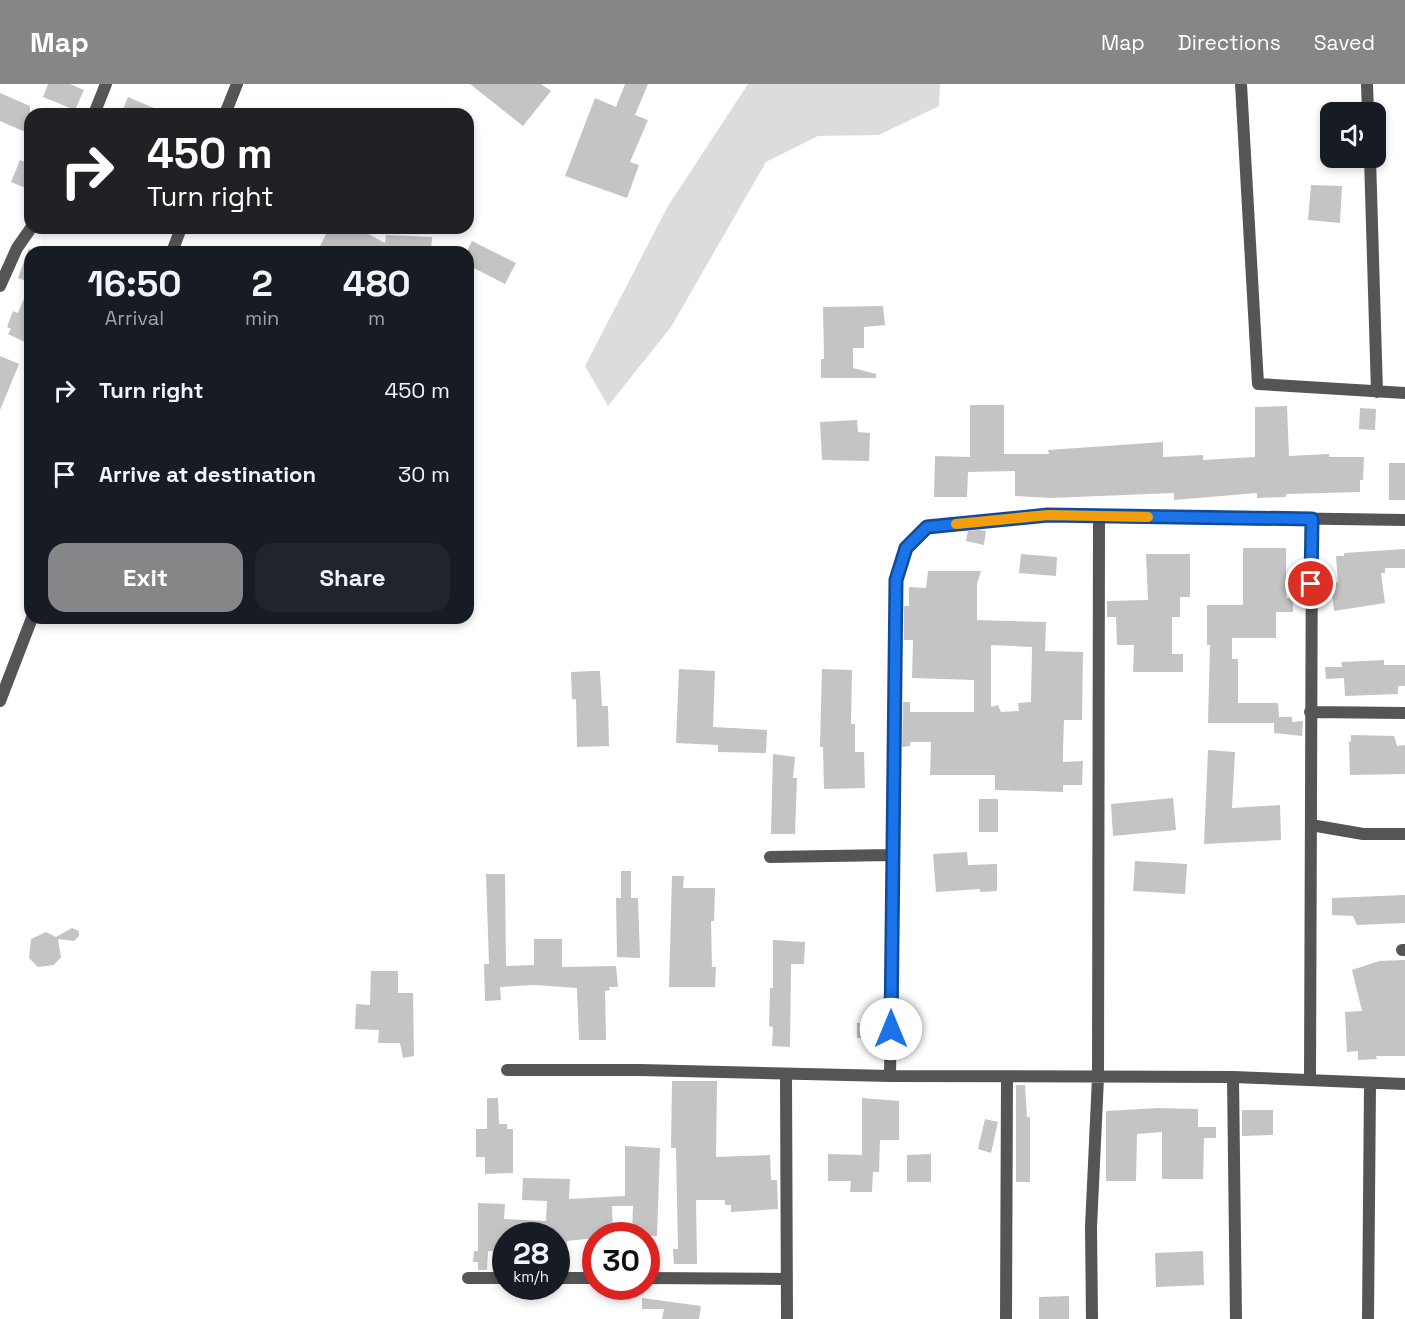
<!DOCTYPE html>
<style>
:root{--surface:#171b24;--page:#20242c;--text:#f1f3f6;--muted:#9ea1a6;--accent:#858687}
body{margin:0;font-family:"Space Grotesk",sans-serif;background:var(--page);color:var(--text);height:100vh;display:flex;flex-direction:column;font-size:22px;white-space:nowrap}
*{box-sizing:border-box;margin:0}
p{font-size:20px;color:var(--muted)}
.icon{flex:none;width:33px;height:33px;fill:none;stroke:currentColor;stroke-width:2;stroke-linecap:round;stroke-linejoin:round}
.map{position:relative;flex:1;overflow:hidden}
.sheet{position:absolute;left:24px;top:162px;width:450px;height:378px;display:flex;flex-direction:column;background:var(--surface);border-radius:18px;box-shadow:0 3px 9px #0003}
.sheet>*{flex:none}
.banner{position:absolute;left:24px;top:24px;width:450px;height:126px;border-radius:18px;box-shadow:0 3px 9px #0003;background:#202124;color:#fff;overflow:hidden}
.fabs{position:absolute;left:1320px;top:18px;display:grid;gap:12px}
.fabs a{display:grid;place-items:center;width:66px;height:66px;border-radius:12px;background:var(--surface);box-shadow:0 3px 9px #0003;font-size:30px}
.speed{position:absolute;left:492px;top:1138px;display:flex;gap:12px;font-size:30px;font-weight:700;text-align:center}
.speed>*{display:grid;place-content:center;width:78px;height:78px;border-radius:50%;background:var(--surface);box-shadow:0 3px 9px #0003;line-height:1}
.speed small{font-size:15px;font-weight:400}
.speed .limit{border:9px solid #d22;background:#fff;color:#111}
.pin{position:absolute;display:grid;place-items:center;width:51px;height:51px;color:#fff;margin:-26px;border:3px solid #fff;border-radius:50%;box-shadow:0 2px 6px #0007}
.me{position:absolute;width:66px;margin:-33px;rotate:0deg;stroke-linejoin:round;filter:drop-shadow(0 0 4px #0008)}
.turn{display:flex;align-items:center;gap:21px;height:126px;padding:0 24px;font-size:27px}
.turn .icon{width:78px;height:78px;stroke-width:2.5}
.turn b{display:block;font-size:42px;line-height:51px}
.eta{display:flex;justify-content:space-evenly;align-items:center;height:102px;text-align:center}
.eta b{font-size:36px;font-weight:800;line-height:42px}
.cta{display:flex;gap:12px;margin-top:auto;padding:12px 24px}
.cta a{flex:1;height:69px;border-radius:18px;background:var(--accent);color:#fff;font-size:24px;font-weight:800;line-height:69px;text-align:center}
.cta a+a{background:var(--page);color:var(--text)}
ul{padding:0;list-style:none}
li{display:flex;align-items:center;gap:18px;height:84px;padding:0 24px}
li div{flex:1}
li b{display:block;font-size:22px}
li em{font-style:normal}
header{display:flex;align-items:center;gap:36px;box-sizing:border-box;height:84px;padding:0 30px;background:var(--accent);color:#fff}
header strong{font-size:28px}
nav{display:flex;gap:33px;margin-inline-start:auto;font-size:21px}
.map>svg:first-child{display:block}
</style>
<header>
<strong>Map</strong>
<nav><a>Map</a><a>Directions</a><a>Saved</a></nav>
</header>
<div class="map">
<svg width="1405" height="1235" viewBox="0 0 1405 1235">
<rect width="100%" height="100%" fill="#fff"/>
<!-- green -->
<path fill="#dcdcdc" d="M748 0H940L939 22 879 51 818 52 766 78 671 243 608 322 585 282 668 122Z"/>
<!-- building -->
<path fill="#c4c4c4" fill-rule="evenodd" d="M48 0H70L84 6 75 26 43 13Z
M470 0H541L551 7 523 42Z
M625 0H648L635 31 648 36 630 78 639 81 627 114 565 92 595 14 616 23Z
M0 9 30 22V50L0 37Z
M128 13 168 30H121Z
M20 76 30 80V106L11 98Z
M1311 101 1342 102 1340 139 1308 136Z
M329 144H357L385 159 386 151 432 153 431 168H317Z
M472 157 516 179 505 200 468 181V165Z
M29 164 30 165V198L18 194Z
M30 200V246L25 258 8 250 11 245 7 243 13 227 18 229Z
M883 222 885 241 864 243V264H853V284L876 290V294H821V275H824L823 223Z
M0 272 19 280 0 326Z
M970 321H1004V370H1049L1048 366 1163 358V373L1203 371V376L1255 373V323L1287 322 1289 372 1329 370V373H1364L1363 396H1360V408L1286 410V413L1257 414V409L1174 416V409L1050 414 1015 412V387L968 388 967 413H934L935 372 970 373Z
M1360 324 1376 325 1375 346 1359 345Z
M857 336 858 348 870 349 869 377 822 376 820 338Z
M1389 379H1405V416H1389Z
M980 446 986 447 984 461 966 457 968 447Z
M1243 464H1286V514H1293V528H1276V554H1232V575H1238V619H1278L1279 633H1292V638L1303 637 1302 652 1274 649V639H1208L1210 561H1207V521H1243Z
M1405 465V484H1385V489H1381L1385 519 1334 527 1331 499 1338 498 1336 472H1344V469Z
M1021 470 1057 473 1056 492 1019 489Z
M1146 470H1190V513H1180V533H1172V570H1183V588H1133L1134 561H1117L1116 533H1107V517L1148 516Z
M928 487H981L977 500V536L1046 538 1045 567 1083 568 1082 636H1064L1063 666V678L1083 677 1082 701H1063V708L995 706V691H930L931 658H910V662L902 663 903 618H910V628H974V596L912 594 913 556H904V522H909V503L926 504ZM991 561 1032 563 1031 618 1018 619 1019 627 1001 628 998 621 991 623Z
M1384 576V581H1405V602H1398V610L1345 612 1344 594 1326 595 1325 583H1342L1341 578Z
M679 585 715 587 713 643 767 646 766 669 718 668V661L676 659Z
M822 585 852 586 851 640H855V668H864L865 704 824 705 823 663H820Z
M592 587H600L602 622H608L609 662 577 663 576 615H572L571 588Z
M1351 651 1394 652 1397 662 1405 661V690L1350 691 1349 658 1351 657Z
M1208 666 1235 668 1232 724 1280 721 1281 756 1204 760Z
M773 670 795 673 793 694H797L795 750H771Z
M1173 714 1176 746 1113 752 1111 720Z
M979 715H998V748H979Z
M967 768 968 781 997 780V807L980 808V805L936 808 933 770Z
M1135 777 1187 780 1185 810 1133 807Z
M621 787H631V814H638L640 874 617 873 616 814H621Z
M486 790H505L506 882 534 881V855H562V883L616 882 618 903H609L610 906 605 907 606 956H579L577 904 534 901 500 903 501 916 485 917 484 880H489Z
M672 792H684L683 804H715L714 837H711L712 883H716L715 903H669Z
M1405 811V839L1357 841 1353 832 1332 831V814Z
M72 844 79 847V852L74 857 58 855 61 873 54 881 38 883 29 874 31 855 46 848 56 853Z
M773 856 805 858 804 880H791L790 963 772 962 773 943 769 942 770 904H773Z
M1405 876V972H1376L1377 975 1358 976V967L1347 968 1345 928 1362 927 1352 886 1379 877Z
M371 887H398V909H413L414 972 403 974 400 959H378L379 946 355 945 356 920 370 921Z
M857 939H871V954H857Z
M672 997H717L716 1073 770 1071 771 1096H777L778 1125 731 1128V1121H725V1116H696L697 1180H674L673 1165H678L676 1064H671Z
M1016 1001H1025L1027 1033H1030V1098H1016Z
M487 1014H498L499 1040H507V1045H513V1089L485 1090V1073H476V1045H487Z
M862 1014 899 1017V1056H880L879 1088H873L872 1108H850L851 1097H828V1070L862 1071Z
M1158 1024 1198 1025V1043H1216V1054H1204L1203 1095H1162V1048L1137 1050 1136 1097H1106V1027Z
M1242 1026H1273V1051L1242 1052Z
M985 1035 998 1038 991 1069 978 1065Z
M625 1062 660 1064 657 1152 632 1151 633 1122H612L613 1152 567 1157V1163H556V1152H504V1167H488L487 1186H478V1178H473L474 1167H478V1119L505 1120 504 1135 546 1137 547 1117 522 1116 523 1094 570 1095 569 1115 625 1112Z
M931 1070V1098H907V1071Z
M1203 1167 1204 1201 1156 1203 1155 1169Z
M1069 1212V1235H1039V1213Z
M642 1214 701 1222 699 1235H662L664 1225H642Z"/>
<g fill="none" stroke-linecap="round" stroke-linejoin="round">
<!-- minor -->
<path stroke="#555" stroke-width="12" d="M1241 0 1258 300 1405 309
M1367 0 1368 28
M94 30 106 0
M225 30 237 0
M1370 74 1377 308
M172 168 181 144
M0 202 17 164 31 144
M0 617 32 534
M1310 628 1405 629
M1311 741 1363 750H1405
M770 773 891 771
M1402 866H1405
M507 986H640L890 992 1233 993 1405 1000
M786 991 787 1235
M890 992 896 496 906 464 927 443 1048 431 1405 436
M1233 993 1236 1235
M1310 995 1312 435
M468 1194H506
M556 1194H596
M646 1194 787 1195
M1006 1235 1007 993
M1092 1235 1091 1143 1098 994 1099 432
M1368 1235 1370 1000"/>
</g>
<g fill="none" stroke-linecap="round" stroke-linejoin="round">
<defs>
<path id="route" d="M891 945 896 496 906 464 927 443 1048 431 1312 435 1311 500"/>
</defs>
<!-- route casing -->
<use href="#route" stroke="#114b97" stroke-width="15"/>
<!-- route -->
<use href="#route" stroke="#1a73e8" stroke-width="10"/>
<!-- slow -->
<path stroke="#f59e0b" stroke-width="10" d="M956 440 1048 431 1148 433"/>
</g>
</svg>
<div class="fabs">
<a><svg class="icon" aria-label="sound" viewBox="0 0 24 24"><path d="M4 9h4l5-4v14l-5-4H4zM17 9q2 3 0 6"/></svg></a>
</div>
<div class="speed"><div>28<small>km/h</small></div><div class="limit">30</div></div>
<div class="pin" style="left:1311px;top:500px;background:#d93025"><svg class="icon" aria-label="arrive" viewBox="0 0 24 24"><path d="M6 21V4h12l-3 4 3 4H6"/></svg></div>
<svg class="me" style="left:891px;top:945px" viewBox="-20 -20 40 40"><circle r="19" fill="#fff"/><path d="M0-13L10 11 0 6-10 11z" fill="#1a73e8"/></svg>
<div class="banner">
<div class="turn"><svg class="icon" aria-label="right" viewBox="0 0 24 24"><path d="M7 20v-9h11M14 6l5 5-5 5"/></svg><div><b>450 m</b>Turn right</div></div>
</div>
<section class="sheet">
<div class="eta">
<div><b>16:50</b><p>Arrival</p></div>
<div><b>2</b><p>min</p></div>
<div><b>480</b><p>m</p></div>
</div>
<ul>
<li><svg class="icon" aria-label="right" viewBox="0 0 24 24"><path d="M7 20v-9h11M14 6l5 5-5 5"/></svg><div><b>Turn right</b></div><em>450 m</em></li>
<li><svg class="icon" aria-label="arrive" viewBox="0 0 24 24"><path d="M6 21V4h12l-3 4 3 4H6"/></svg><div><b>Arrive at destination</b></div><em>30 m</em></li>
</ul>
<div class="cta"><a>Exit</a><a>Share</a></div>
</section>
</div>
